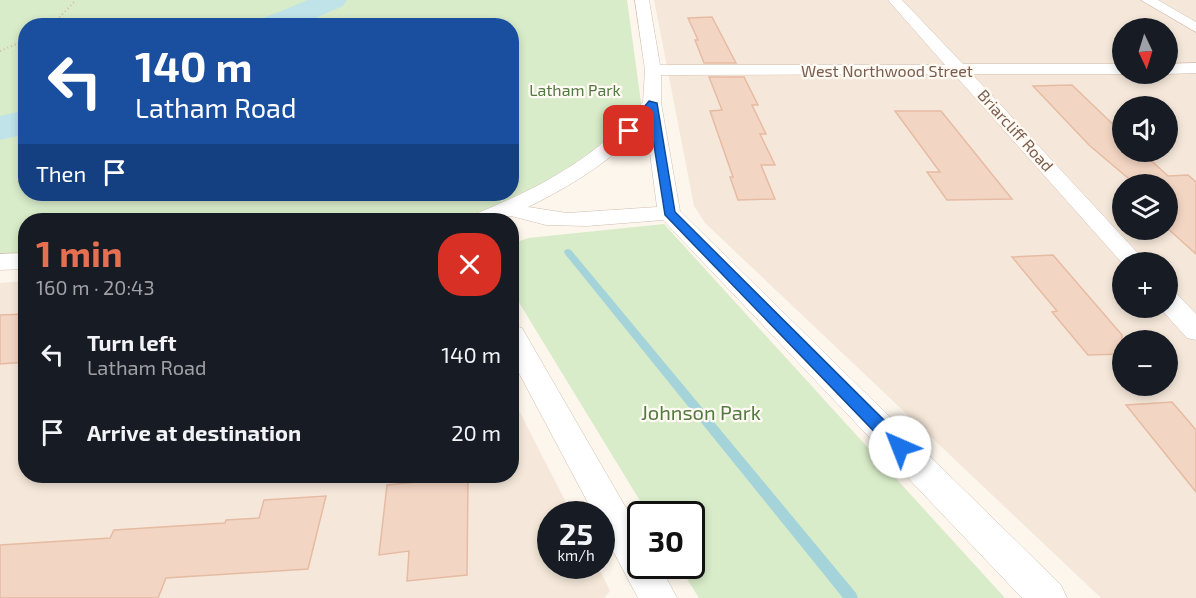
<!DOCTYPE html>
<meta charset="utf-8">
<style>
:root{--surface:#171b24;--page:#20242c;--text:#f1f3f6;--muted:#9ea1a6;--accent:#e76f51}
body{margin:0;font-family:"Exo 2",sans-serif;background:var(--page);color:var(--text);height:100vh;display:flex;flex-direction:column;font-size:22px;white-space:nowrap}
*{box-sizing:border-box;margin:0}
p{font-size:20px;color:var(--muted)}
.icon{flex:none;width:33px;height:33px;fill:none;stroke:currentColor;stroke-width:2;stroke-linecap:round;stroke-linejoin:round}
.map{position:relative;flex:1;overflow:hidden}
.details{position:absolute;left:18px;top:213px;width:501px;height:270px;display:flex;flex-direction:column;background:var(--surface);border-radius:24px;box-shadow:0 3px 9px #0003}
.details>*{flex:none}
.banner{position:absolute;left:18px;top:18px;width:501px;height:183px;border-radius:24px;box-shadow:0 3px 9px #0003;background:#1a4fa0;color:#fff;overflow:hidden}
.needle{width:39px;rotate:176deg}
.controls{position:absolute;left:1112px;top:18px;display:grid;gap:12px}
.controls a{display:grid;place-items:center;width:66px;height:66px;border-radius:50%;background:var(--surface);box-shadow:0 3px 9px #0003;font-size:30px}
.speed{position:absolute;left:537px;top:501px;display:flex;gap:12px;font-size:30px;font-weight:700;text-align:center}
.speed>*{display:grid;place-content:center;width:78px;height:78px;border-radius:50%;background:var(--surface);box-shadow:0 3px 9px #0003;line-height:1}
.speed small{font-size:15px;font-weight:400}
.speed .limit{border:3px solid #111;border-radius:9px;background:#fff;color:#111}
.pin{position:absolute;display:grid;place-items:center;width:51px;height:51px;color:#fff;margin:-26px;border-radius:12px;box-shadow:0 3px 9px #0006}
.me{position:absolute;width:66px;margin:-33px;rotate:316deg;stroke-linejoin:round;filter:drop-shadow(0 0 4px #0008)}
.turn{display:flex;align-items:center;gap:21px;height:126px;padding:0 18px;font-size:27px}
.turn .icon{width:78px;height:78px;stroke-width:2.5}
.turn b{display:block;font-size:42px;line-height:51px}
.then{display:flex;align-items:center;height:57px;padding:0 18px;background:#0003;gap:12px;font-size:22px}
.round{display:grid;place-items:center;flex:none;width:63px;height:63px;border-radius:24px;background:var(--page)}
.overview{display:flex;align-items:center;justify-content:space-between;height:102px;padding:0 18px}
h1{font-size:36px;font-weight:700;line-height:45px;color:var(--accent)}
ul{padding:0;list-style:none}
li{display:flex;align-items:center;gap:18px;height:78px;padding:0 18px}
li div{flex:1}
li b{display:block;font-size:22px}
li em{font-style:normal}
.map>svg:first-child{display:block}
</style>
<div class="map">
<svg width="1196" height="598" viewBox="0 0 1196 598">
<rect width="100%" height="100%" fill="#fdf6ec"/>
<!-- residential -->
<path fill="#f5e8da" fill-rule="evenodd" d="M654 0H1196V598H1101L705 223 694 206ZM1122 28H1167V74H1122ZM1122 106H1167V152H1122ZM1122 184H1167V230H1122ZM1122 262H1167V308H1122ZM1122 340H1167V386H1122Z
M25 281 26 476H512V397L572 514H550V566H598L610 591 604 598H0V283Z"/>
<!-- green -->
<path fill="#d8ecc9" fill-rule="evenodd" d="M0 0H627L643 117 629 131 481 220H26L25 261 0 262ZM26 26H512V194H26Z
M664 224 1005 598H699L679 566H692V514H648L512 291V244L528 238Z"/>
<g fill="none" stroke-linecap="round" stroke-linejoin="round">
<!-- stream -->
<path fill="#a5d3da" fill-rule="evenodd" d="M568 249 571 250 856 593 858 598H843L565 254 564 252 565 250Z"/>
<!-- river -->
<path fill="#bfe3e8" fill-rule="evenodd" d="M308 0H347L343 6 297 26H255L259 20Z
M26 110V134L0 140V116Z"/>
</g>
<!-- building -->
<path fill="#f3d5c3" stroke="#e6bba3" stroke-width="1.5" d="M712 17 736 63H704L695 40H698L688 18Z
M709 77H744L758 105H752L766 134H760L775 165H761L775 199 738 200 730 177H733L710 111 722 110Z
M1072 85 1122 133V152H1142L1168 176 1188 175 1196 182V254L1167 228V184H1135L1089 145 1033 86Z
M895 111H941L1012 199 947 200 927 172H940Z
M1053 255 1122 335V354L1088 355 1052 312 1057 311 1012 257Z
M26 314V362L0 364V315Z
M1172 402 1196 430V492L1126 405Z
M468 477 467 575 407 581 409 551 379 555 387 485Z
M326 496 308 569 166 578 158 598H0V545L110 538 114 530 225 523 226 520 259 518 264 500Z"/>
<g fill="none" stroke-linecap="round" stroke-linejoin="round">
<defs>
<path id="street" d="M635 0H649L660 65H945L888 0H902L963 64H1122V74H972L1146 262 1122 263 954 74 661 75V103L680 211 1061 585 1067 598H1022L663 220 587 226 546 225 511 216 499 220H470L473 215C535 190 600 157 643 102L645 70ZM646 123 657 207 567 213 528 207C571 186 615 159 646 123Z
M1141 0H1158L1196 22V32Z
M1196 63V73L1167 74H1166L1167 64Z
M26 253V269L0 270V254Z
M1167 290 1176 293 1196 314V340L1187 338 1160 308H1167Z
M512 325 522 328 640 532V566H660L677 598H638L602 530V514H594L512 360Z"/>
</defs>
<!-- street casing -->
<use href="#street" stroke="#d1beb0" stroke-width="1"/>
<!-- path -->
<path stroke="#d9b8a5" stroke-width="2" stroke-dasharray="1 3" stroke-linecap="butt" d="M51 26 76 0
M0 51 26 40"/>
<!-- street -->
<use href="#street" fill="#fff" fill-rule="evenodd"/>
</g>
<!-- route -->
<path fill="#1a73e8" stroke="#114b97" stroke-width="1.5" d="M649 101 657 103 675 212 906 442 908 447 906 452 900 454 894 452 665 215 649 113 633 133 624 131Z"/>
<g text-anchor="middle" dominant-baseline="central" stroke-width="4.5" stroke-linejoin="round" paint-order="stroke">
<!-- far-street labels -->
<g font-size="16" fill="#7a5c4d" stroke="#fffaf3">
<text x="887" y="70">West Northwood Street</text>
<text transform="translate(1016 130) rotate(48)">Briarcliff Road</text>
</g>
<!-- far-park labels -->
<g font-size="16" fill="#537a41" stroke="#fffaf3">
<text x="575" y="89">Latham Park</text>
</g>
<!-- park labels -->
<g font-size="20" fill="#537a41" stroke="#fffaf3">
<text x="701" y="412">Johnson Park</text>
</g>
</g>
</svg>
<div class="controls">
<a><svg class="needle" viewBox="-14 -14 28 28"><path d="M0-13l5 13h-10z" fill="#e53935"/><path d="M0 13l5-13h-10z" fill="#9ea1a6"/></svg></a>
<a><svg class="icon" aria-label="sound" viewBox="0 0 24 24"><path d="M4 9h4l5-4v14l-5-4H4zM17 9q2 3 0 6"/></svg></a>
<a><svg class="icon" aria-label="layers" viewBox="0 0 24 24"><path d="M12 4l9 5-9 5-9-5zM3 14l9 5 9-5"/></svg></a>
<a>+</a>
<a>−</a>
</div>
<div class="speed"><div>25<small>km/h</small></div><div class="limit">30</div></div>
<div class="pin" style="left:629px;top:131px;background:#d93025"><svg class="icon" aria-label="arrive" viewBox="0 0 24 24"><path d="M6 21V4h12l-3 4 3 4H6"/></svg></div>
<svg class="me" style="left:900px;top:447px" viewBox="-20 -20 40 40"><circle r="19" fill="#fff"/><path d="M0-13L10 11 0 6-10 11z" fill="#1a73e8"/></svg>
<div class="banner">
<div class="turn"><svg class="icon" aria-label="left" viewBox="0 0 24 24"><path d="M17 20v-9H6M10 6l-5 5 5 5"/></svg><div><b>140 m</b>Latham Road</div></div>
<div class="then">Then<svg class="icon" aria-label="arrive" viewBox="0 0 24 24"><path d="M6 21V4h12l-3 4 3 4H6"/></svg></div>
</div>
<section class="details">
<div class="overview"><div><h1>1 min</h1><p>160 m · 20:43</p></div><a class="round" style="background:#d93025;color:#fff"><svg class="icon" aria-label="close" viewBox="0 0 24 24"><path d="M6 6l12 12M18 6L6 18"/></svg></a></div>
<ul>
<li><svg class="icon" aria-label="left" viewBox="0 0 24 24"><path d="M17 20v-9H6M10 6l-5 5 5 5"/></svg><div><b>Turn left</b><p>Latham Road</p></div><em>140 m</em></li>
<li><svg class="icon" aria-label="arrive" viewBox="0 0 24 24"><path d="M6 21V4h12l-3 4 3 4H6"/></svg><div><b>Arrive at destination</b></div><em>20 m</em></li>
</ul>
</section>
</div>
